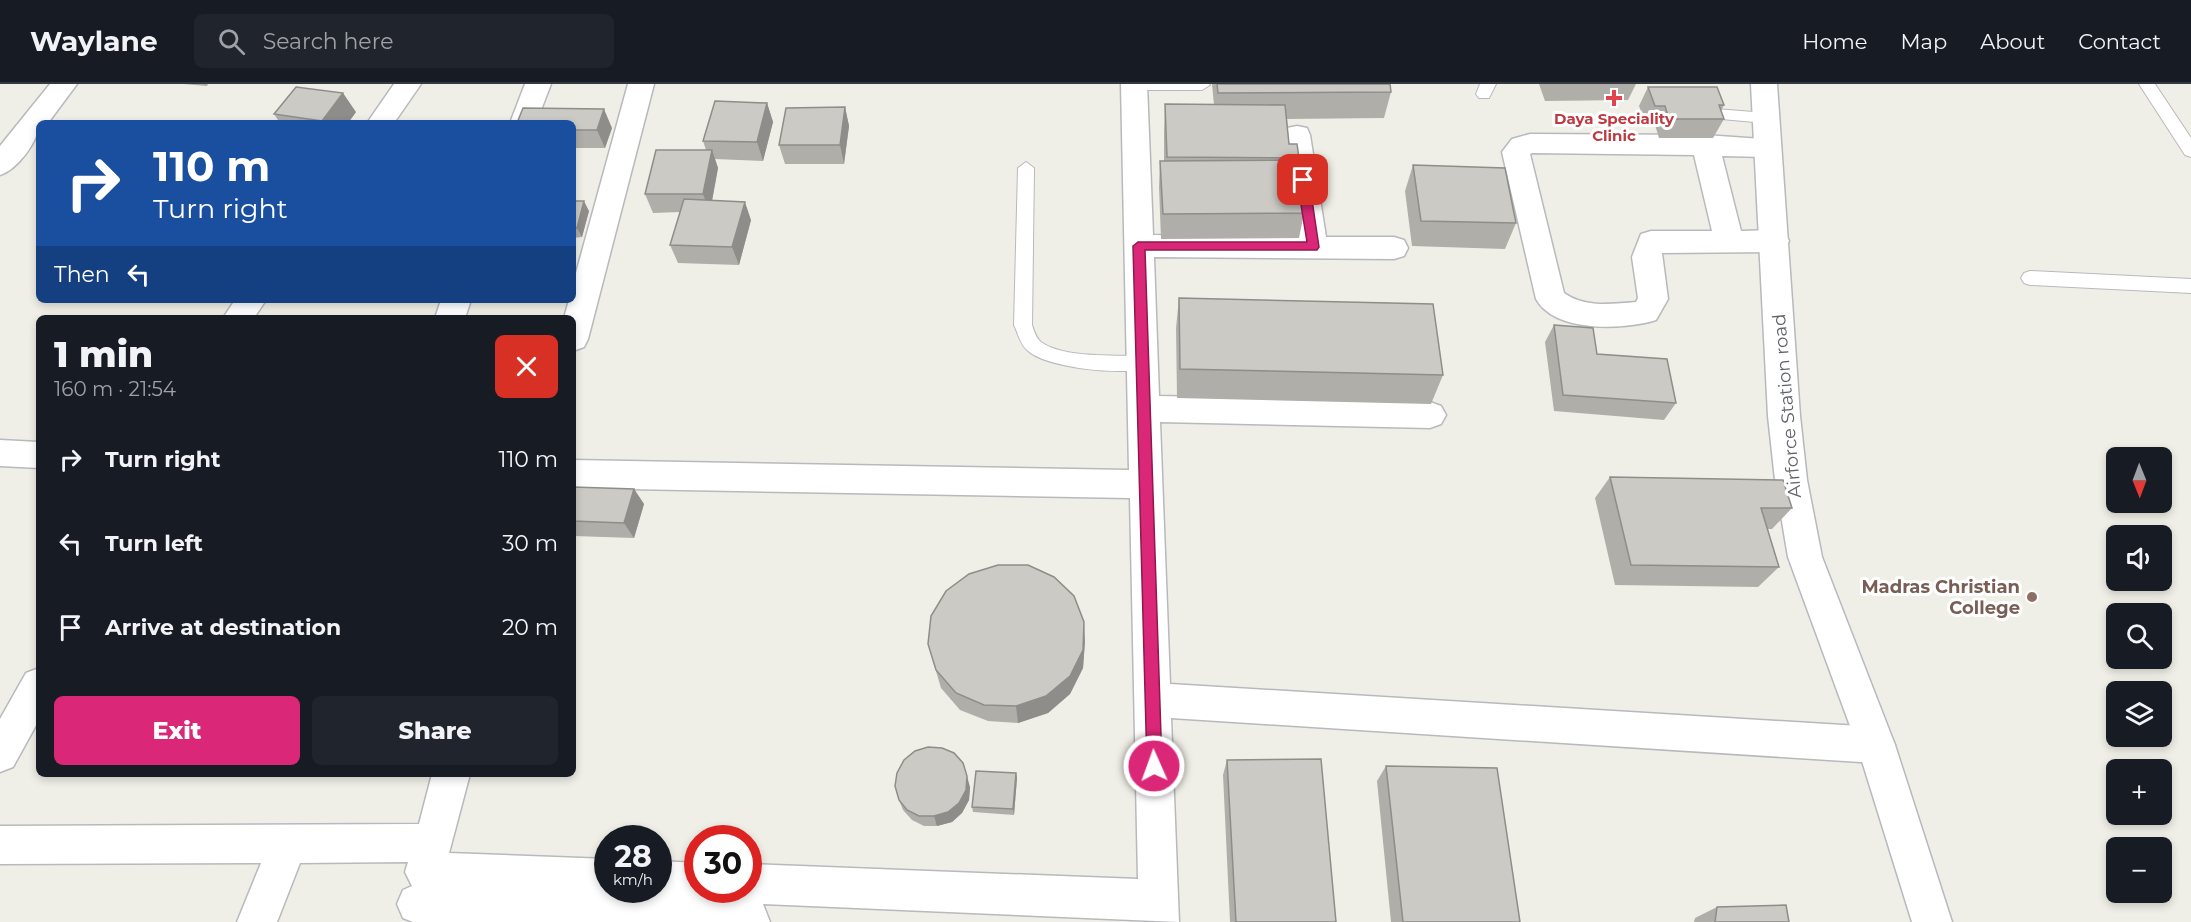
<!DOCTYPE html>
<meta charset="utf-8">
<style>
:root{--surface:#171b24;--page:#20242c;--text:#f1f3f6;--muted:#9ea1a6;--line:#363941;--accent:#db2777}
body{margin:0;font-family:Montserrat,sans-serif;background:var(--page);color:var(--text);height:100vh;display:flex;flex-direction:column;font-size:22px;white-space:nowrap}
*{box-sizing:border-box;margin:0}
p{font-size:20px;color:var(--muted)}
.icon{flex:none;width:33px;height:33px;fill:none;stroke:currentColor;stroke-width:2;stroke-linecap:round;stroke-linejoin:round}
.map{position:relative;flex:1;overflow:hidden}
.side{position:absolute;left:36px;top:231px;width:540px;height:462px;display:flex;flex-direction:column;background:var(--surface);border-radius:9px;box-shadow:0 3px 9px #0003}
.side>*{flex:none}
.guide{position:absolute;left:36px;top:36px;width:540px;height:183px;border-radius:9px;box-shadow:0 3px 9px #0003;background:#1a4fa0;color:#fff;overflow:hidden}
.needle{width:39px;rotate:179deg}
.tools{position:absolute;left:2106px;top:363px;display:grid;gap:12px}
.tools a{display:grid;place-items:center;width:66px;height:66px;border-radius:9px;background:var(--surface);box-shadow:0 3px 9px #0003;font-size:30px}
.speed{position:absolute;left:594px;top:741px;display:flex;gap:12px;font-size:30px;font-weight:700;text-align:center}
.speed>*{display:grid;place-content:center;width:78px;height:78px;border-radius:50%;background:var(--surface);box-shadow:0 3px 9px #0003;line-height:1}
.speed small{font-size:15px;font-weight:400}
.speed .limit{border:9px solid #d22;background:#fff;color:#111}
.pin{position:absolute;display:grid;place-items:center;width:51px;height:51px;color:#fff;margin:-26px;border-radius:12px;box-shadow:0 3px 9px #0006}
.me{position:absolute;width:66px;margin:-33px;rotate:358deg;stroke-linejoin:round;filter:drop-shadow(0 0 4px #0008)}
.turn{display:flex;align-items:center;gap:21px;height:126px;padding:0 18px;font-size:27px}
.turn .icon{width:78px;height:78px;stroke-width:2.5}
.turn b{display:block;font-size:42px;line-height:51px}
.then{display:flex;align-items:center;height:57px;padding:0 18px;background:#0003;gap:12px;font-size:22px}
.round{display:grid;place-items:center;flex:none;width:63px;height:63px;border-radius:9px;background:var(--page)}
.headline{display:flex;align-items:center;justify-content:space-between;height:102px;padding:0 18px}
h1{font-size:36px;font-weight:800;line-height:45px}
.action{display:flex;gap:12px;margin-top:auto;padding:12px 18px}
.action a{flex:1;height:69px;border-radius:9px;background:var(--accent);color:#fff;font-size:24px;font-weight:800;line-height:69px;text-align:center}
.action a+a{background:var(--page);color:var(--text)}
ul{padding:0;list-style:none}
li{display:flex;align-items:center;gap:18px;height:84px;padding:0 18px}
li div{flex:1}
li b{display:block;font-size:22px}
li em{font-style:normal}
header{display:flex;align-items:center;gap:36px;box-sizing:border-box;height:84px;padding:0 30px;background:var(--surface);border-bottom:2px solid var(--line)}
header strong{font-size:28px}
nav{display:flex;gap:33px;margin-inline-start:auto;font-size:21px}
.search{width:420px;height:54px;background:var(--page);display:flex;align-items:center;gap:15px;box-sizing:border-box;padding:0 21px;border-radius:9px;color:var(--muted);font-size:22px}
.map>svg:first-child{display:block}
</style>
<header>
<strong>Waylane</strong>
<div class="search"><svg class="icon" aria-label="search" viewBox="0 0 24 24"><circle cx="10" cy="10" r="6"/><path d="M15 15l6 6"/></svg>Search here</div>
<nav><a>Home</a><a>Map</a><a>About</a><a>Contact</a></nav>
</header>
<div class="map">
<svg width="2191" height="838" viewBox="0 0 2191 838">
<rect width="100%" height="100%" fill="#f0efe7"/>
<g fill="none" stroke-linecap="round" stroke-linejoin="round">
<defs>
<path id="lane" d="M1127 0H1209L1210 1 1202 6H1134L1129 5Z
M1480 0H1496L1489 14H1479L1476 10Z
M2139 0H2155L2191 54V73L2185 71Z
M1716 25 1766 29 1774 34 1766 39 1710 34 1708 30Z
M1026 78 1034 84 1032 241C1034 247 1036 254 1041 258 1063 274 1114 271 1141 272L1147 274 1150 279 1147 284C1124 292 1045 284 1027 266 1020 260 1018 249 1014 241L1018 84Z
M2030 187 2191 195V209L2030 201 2024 199 2021 194 2024 189Z"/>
<path id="street" d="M50 0H77L48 39H39C39 57 17 86 0 91V62Z
M394 0H421L394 39H367Z
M525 0H551L536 39H510Z
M628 0H654L588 255 584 263 573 267V234H564L569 216H573V200Z
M1121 0H1147L1153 151 1297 153 1284 51 1287 44 1297 42 1307 44 1310 51 1326 153H1394L1404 156 1408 164 1404 172 1394 175 1154 173 1159 312 1430 318 1441 322 1446 331 1441 340 1430 344 1160 338 1170 600 1876 643 1889 648 1895 661 1889 674 1876 679 1171 634 1179 838 763 820 770 838H413L403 834 397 820 403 806 412 802 405 788 408 778 300 779 277 838H237L261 779 0 780V742L419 740 432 690H470L449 769 608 775V806H658V777L698 779V806H748V780L1138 795 1130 414 573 404V376L1129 386Z
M1530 50 1705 51 1776 56 1780 63 1776 70 1766 73 1722 72 1741 147 1775 146 1785 149 1789 157 1785 165 1775 168 1662 169 1668 215 1656 236C1624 246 1555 249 1536 215L1502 68 1512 55ZM1532 69 1694 71 1712 147H1651L1641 150 1632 173 1638 214 1636 218C1612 220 1585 224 1564 209L1530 70Z
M235 216H266L254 234H223Z
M441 216H471L465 234H435Z
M0 356 39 358V384L0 382Z
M39 584V636L13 683 0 688V635L26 589Z"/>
<path id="secondary" d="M1751 0H1777L1800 332 1807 396 1822 473 1895 661 1952 838H1912L1857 661 1788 473 1775 396 1768 332Z"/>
</defs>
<!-- lane casing -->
<use href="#lane" stroke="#b7b9bd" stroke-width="2"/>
<!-- street casing -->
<use href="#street" stroke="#b7b9bd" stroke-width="3"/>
<!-- secondary casing -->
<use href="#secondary" stroke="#b6b9be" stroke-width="3"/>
<!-- lane -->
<use href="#lane" fill="#fff" fill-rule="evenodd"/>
<!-- street -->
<use href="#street" fill="#fff" fill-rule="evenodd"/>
<!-- secondary -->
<use href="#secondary" fill="#fff" fill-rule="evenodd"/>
</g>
<!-- wall -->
<path fill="#afaea9" d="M183 0H208L207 2Z
M1212 0H1390L1391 8 1384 34 1287 35 1289 60 1299 74 1298 79 1304 129 1299 154 1161 155 1159 103 1160 77H1164V47L1165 20 1214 21Z
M1539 0H1636L1628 16 1545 17Z
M1648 3 1724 21 1721 27 1724 35 1713 54H1659L1655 41H1646L1639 22Z
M767 19 773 38 763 77 715 75 718 84 712 116 751 136 739 181 678 179 670 161 680 128 653 129 645 110 706 66 703 57Z
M845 23 849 42 844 80H785L779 61Z
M356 28 348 39H280L274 30Z
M573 39 612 44 605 64H573Z
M1413 81 1516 139 1505 165 1412 162 1405 107Z
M573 117 589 127 582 153 573 154Z
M1179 214 1443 291 1431 320 1177 314 1176 244Z
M1554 241 1597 270 1676 319 1664 336 1554 327 1545 258Z
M1610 393 1792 424 1772 445H1767L1779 483 1758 503 1615 501 1595 414Z
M573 403 634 405 644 420 634 454 573 452Z
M1085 557 1083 584 1070 610 1048 629 1018 639 988 637 960 626 941 604 928 560Z
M1227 676 1336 838H1230L1223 691Z
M1386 682 1520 838H1391L1377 697Z
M1016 689 1017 694 1014 731 973 728 972 723Z
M970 703 969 716 962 729 952 738 937 742H924L912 736 903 726 899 716Z
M1717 823 1789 838H1694L1695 834Z"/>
<!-- shaded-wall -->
<path fill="#8f8d89" d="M343 9 356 28 348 39H323L322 37Z
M767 19 773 38 763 77 757 58Z
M845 23 849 42 844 80 840 61Z
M604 25 612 44 605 64 597 46Z
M712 66 718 84 710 128 703 110Z
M584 117 589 127 582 153 577 144Z
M745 118 751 136 739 181 732 163Z
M634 405 644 420 634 454 624 439Z
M1084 538 1085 557 1083 584 1070 610 1048 629 1018 639 1016 622Z
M1016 689 1017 694 1014 731 1013 725Z
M967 692 970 703 969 716 962 729 952 738 937 742 934 732Z"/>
<!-- building -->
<path fill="#cccac4" stroke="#8f8d89" stroke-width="1.5" d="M1217 0H1390L1391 8 1218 9Z
M296 3 343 9 322 37 274 30Z
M1648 3H1717L1724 21H1719L1724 35H1669L1665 22H1655Z
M715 17 767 19 757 58 703 57Z
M1165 20 1285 21 1289 60H1297L1299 74 1167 73Z
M845 23 840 61H779L786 24Z
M523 24 604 25 597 46H573V39H517Z
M656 66H712L703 110H645Z
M1297 76 1304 129 1163 130 1160 77Z
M1413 81 1505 84 1516 139 1421 137Z
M684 115 745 118 732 163 670 161Z
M573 117H584L577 144H573Z
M1179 214 1433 220 1443 291 1180 285Z
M388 232H432V234H387Z
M527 233 561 234H526Z
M1554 241 1593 244 1597 270 1667 275 1676 319 1563 311Z
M1610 393 1783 396 1792 424H1761L1779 483 1631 481Z
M573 403 634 405 624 439 573 437Z
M998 481H1028L1054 493 1074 512 1084 538 1083 566 1070 592 1046 612 1016 622 984 621 956 609 936 586 928 560 931 532 946 507 969 490Z
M928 663 942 664 954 669 963 679 967 692 966 706 959 719 948 728 934 732H919L907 726 899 716 895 702 897 689 904 676 915 667Z
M1321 675 1336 838H1236L1227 676Z
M1386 682 1497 684 1520 838H1403Z
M976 687 1016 689 1013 725 972 723Z
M1786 821 1789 838H1715L1717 823Z"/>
<!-- route -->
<path fill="#db2777" stroke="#8e194d" stroke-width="1.5" d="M1303 92 1309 96 1319 163 1317 166H1145L1162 682 1160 688 1154 690 1149 688 1147 682 1133 162 1138 158H1307L1297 96Z"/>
<!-- markers -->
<path fill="#e0444e" stroke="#fff" stroke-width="2" d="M1611 5h6v6h6v6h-6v6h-6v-6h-6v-6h6z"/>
<circle fill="#8d6e63" stroke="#fff" stroke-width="2" cx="2032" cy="513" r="6"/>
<g text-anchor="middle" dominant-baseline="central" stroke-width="6" stroke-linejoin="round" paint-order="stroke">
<!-- far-health labels -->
<g font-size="15" font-weight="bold" fill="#be3a42" stroke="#fff">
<text x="1614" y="34">Daya Speciality<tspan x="1614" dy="17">Clinic</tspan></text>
</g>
<!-- street labels -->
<g font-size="18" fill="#5f6267" stroke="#fff">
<text transform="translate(1787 322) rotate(-95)">Airforce Station road</text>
</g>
<!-- education labels -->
<g font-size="18" font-weight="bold" fill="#785e54" stroke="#fff" text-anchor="end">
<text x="2020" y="503">Madras Christian<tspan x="2020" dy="21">College</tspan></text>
</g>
</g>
</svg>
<div class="tools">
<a><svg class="needle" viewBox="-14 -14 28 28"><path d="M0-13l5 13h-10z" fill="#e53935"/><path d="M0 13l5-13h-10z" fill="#9ea1a6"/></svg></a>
<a><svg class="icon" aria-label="sound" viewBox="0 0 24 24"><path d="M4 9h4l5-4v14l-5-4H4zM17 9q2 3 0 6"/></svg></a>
<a><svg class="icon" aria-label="search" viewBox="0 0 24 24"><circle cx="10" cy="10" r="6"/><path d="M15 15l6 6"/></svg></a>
<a><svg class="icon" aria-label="layers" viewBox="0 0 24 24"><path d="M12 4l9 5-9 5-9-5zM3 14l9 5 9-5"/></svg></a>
<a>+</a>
<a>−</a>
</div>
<div class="speed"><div>28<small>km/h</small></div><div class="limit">30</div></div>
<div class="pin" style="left:1303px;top:96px;background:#d93025"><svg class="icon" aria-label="arrive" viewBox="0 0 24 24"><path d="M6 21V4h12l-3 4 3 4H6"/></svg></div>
<svg class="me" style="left:1154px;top:682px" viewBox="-20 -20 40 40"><circle r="17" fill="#db2777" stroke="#fff" stroke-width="3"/><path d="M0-11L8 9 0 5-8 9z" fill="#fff"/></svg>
<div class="guide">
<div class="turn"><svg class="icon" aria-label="right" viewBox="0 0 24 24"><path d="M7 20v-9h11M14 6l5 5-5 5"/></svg><div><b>110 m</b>Turn right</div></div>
<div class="then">Then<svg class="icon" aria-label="left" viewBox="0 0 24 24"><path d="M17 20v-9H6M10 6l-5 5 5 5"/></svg></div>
</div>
<section class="side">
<div class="headline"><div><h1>1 min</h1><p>160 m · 21:54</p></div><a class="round" style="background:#d93025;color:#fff"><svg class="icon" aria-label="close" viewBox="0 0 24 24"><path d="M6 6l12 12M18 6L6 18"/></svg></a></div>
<ul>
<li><svg class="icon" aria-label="right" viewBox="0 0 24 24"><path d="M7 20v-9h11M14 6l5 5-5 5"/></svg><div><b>Turn right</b></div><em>110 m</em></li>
<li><svg class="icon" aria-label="left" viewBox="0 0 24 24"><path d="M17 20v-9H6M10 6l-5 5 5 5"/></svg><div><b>Turn left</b></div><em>30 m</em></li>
<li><svg class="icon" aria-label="arrive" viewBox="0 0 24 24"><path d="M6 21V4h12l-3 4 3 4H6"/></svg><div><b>Arrive at destination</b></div><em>20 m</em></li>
</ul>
<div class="action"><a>Exit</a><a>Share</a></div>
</section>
</div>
